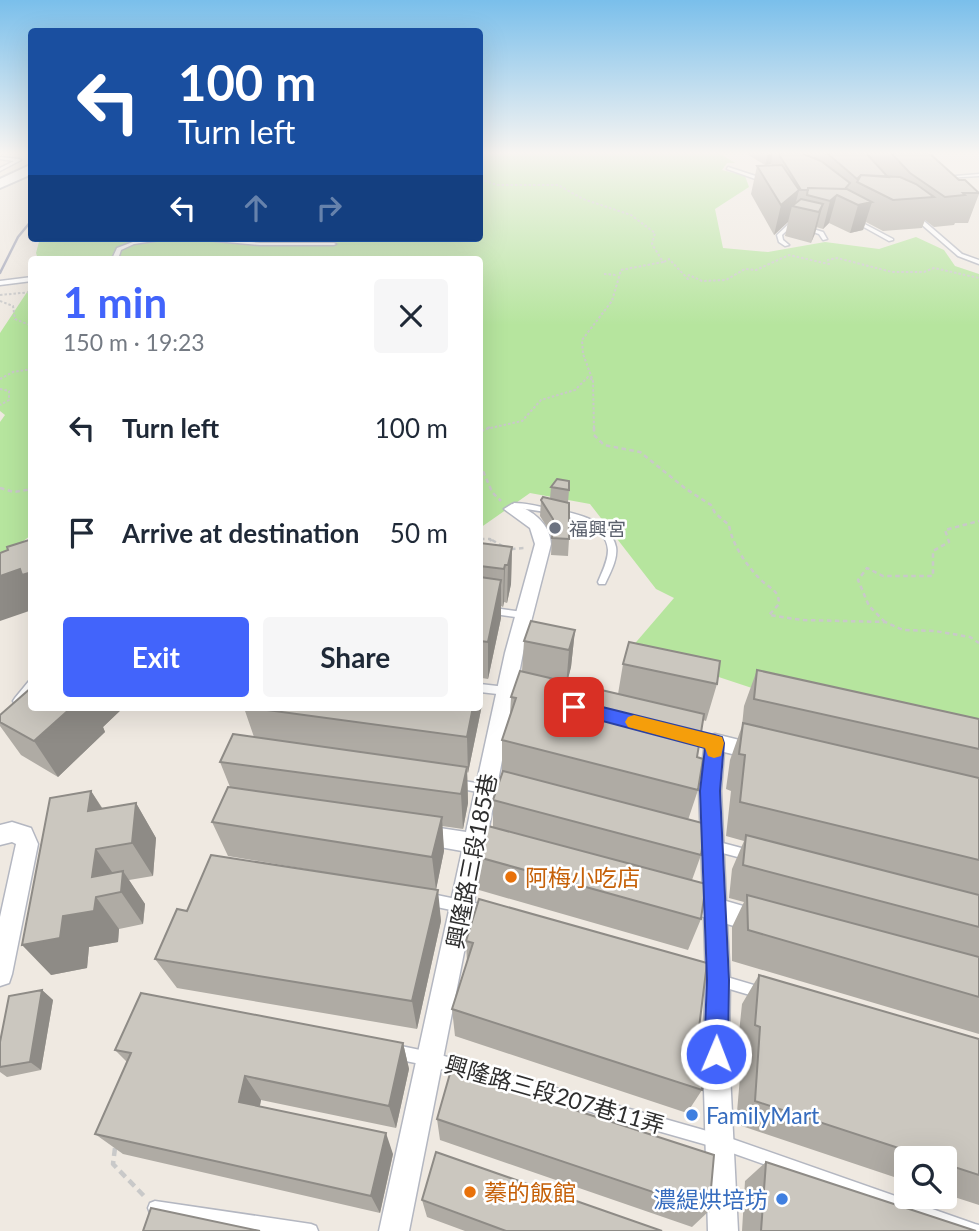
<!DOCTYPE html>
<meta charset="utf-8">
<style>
:root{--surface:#fff;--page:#f6f6f7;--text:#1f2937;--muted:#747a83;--accent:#4264fb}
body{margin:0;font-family:Lato,"Noto Sans TC",sans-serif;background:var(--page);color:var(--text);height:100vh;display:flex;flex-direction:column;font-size:26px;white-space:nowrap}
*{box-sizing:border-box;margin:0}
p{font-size:23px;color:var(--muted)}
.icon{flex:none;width:38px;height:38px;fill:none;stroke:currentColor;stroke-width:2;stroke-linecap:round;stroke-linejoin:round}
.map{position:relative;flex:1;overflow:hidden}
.side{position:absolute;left:28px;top:256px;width:455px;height:455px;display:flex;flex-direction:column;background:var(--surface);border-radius:7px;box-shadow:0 7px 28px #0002}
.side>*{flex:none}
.banner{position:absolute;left:28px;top:28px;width:455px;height:214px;border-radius:7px;box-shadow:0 7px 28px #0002;background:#1a4fa0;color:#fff;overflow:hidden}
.buttons{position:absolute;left:894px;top:1146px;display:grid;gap:14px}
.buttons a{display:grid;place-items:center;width:63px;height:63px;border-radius:7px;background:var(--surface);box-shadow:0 7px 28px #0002;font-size:35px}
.pin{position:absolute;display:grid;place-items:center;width:60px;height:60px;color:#fff;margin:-30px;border-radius:14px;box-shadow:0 4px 10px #0006}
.me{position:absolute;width:77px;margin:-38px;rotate:1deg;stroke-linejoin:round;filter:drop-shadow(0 0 5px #0008)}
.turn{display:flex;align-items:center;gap:24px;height:147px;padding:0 35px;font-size:32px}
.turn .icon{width:91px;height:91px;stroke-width:2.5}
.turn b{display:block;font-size:49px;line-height:60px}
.lanes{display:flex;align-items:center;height:66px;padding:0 35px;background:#0003;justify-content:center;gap:35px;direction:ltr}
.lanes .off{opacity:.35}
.round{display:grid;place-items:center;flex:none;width:74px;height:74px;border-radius:7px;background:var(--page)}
.headline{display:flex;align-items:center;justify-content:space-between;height:119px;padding:0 35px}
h1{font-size:42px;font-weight:700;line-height:52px;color:var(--accent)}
.button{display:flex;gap:14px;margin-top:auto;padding:14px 35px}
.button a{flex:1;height:80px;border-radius:7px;background:var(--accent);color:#fff;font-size:28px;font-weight:700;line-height:80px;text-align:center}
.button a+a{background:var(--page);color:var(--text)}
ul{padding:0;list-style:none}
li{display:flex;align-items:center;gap:21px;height:105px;padding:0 35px}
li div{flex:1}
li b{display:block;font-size:26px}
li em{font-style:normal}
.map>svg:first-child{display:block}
</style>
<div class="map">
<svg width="979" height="1231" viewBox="0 0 979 1231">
<rect width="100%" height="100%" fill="#efe9e1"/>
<!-- green -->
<path fill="#b6e59e" d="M480 153H719L735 163H727L722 170 745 176 749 187 715 209 723 248 768 252 825 242 879 249 916 237 944 250 955 266 979 274V760L900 737 631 648 674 598 656 589 590 504 530 493 480 528V259H38L36 253 40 238H480Z
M31 286V535L0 560V422L5 415 0 411V333Z"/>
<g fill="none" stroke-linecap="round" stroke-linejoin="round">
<defs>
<path id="lane" d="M0 157 19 159 21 160 0 171V168L14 161 0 159Z
M728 167 768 180V181L764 182 727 169Z
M979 174V176L946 178 944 177Z
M913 215H917L962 254 979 260V264L958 256 913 217Z
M794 219 798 220 782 235 783 240 789 245 785 246 779 242 777 235Z
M855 219 893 239V240L889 241 853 221V220Z
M806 227 823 232 827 239 823 240 819 234 804 229V227Z
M160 238H173L134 244 121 250 118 259H112L117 248 133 242Z
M193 238H211L260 243H334L336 244 334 245H260L195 239Z
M32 277V281L0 285V281Z
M514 503C525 503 537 506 547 508 571 512 610 519 616 547 618 559 610 573 605 584H599L598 582C602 572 608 561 608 550 607 517 543 512 519 508L515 511H509L508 509Z
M480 606 523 612 527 615 523 618 480 612Z
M32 680V691L21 704 18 705 15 704 13 701 15 698 29 681Z
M480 684 506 687 509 688 511 691 509 694 506 695 480 692Z
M457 780 508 788 512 790 513 793 512 796 508 798 457 788 453 787 452 784 453 781Z
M715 841 749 850 753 851 755 855 753 859 749 860 715 851 711 850 709 846 711 842Z
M427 893 485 905 489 907 491 911 489 915 485 917 427 905 423 903 421 899 423 895Z
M720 975 764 988 766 992 764 996 760 998 716 985 714 981 716 977Z
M396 1045 430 1052 721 1135 975 1224 979 1225V1231H954L721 1149 430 1066 396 1059 391 1057 389 1052 391 1047Z
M155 1201 311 1224 316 1226 318 1231H260L155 1215 150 1213 148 1208 150 1203Z"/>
<path id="street" d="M512 504C531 509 550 523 551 544L523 653 487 837 510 844 513 851 510 858 502 861 483 856 409 1231H379L462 851 412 842 409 835 412 828 420 825 466 832 505 653 535 544 530 528 504 509Z
M715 734 764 746 767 752 764 758 757 760 724 752 721 791 726 901 767 913 771 921 767 929 759 933 727 924 730 980 729 1054 738 1231H708L703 1054 706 980 704 917 673 908 669 900 673 892 681 889 703 895 699 791 705 742 708 736Z
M12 822 31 828 38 844 12 974 9 983 0 986V917L16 844 12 842 0 845V825Z"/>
<path id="secondary" d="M28 166H32V174L0 188V179Z"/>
</defs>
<!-- lane casing -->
<use href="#lane" stroke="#b4b7c1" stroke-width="3"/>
<!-- street casing -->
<use href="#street" stroke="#b4b7c1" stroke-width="3"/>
<!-- secondary casing -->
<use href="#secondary" stroke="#b4b7c1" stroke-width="4"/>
<!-- path-far2 -->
<path stroke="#c9c9c9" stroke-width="2" stroke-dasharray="2.5 2" stroke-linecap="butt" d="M480 179 497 185H558L583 199 631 215 655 233 652 244 663 262 621 270 612 301 582 340 583 354 593 381 594 429
M664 262 669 259 688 279 689 275 702 281 726 280 745 269 756 270 789 255 829 264 828 260 837 258 892 272H924L934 268 979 278
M604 274 617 275
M0 295 32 292
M0 301 13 306 15 319 32 326
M0 379 13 372 32 369
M0 389 9 391V400L0 405
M486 429 522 421 541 400 575 390 588 377 593 380"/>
<!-- path-far1 -->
<path stroke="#c9c9c9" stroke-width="2.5" stroke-dasharray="4.5 3.5" stroke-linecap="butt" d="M594 427V435L604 445 640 452 686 489 711 505 715 513 729 525C732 544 746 565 760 579 768 588 779 589 779 604L769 615 802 620 885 622 903 630 935 631 970 637 979 643
M480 432 490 427
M480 464 492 492 501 501
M0 488 14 492 32 489
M480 539H490L493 544 491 547
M492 540 504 547
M511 549 525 548
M885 622 869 606 858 580 867 568 883 576H933V551L949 542 945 530 979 521"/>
<!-- path -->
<path stroke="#c9c9c9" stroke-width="4.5" stroke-dasharray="8 5" stroke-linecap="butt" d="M115 1148 113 1164 146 1198"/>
<!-- lane -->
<use href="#lane" fill="#fff" fill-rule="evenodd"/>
<!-- street -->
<use href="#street" fill="#fff" fill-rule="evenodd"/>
<!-- secondary -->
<use href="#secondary" fill="#fff" fill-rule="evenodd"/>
<!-- rail -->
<path stroke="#a3a6b8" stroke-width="2.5" d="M0 273 18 237 32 220"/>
</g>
<!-- wall -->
<path fill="#afaba4" d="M745 153H929L959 180 979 193V194L968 223H955L954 225 934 227 925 220 922 228 883 231 866 222 863 230 850 233 829 223 823 229 816 227 811 243 785 236 788 222 774 235 751 194 757 166 772 165 771 164 765 165Z
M551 487 569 490 568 503 569 539 568 556 551 555 552 535 540 516 541 500 550 499Z
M480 543 512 547 511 584 507 603 504 602 503 607 501 606V618L488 679 482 678V705L468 773 467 772 468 803 463 829 442 826 444 851 436 889 441 921 417 1029 177 988 155 959 187 911 341 875 228 856 212 822 230 787 220 762 254 737 244 708 480 707Z
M575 630 571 667 567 682 618 694 623 664 717 684 706 721 703 720 697 757 698 790 688 820 701 855 692 880 701 919 688 950 479 890 478 857 493 827V800L502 776V740L510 714 511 697 522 671 524 641Z
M757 670 979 719V1034L732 961V927L744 902 729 898 732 869 744 841 726 836 731 791 726 789 730 760 742 726 744 706Z
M32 707H124L103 727 105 732 58 777 21 755 0 726V715Z
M91 791 103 809 136 803 156 838 153 876 129 880 145 904 143 924 119 929 118 942 89 947 87 968 51 975Z
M479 899 698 1036 702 1090 687 1113 455 1036 452 1009 467 963 466 941Z
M759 975 979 1039V1205L945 1194V1158H906V1181L736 1124 742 1053 737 1052 742 1004Z
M42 990 53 1000 41 1070 7 1077 0 1072V1042Z
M403 1043 409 1069 396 1128 261 1100 260 1106 393 1154 380 1213 123 1154 95 1134 127 1062 115 1050Z
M437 1119 709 1211 692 1227 440 1140Z
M766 1162 976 1231H742L745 1181Z
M422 1200 662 1231H465L427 1217Z"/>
<!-- shaded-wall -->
<path fill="#8e8b86" d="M768 153H773L771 164 765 165Z
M799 190 795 206H792L788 222 774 235 781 205Z
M837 195 829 223 823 229 830 201Z
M872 202 863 230 850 233 858 205Z
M823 204 815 234 811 243 819 212Z
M512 547 511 584 507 603 508 565Z
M505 565 504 602 503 607 504 569Z
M20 569 32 572V610L0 621V576Z
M501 580V618L488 679V642Z
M575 630 571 667 566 687 569 650Z
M482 668V705L468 773 467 737 473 707H480V678Z
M72 707H124L103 727 105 732 58 777 34 741Z
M467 767 468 803 463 829 461 794Z
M91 791 113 826 88 811Z
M136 803 156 838 153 876 132 843Z
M442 817 444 851 436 890 432 857Z
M96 849 119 882 92 877Z
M123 871 145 904 143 924 121 892Z
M438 890 441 921 417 1029 412 1001Z
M96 897 119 929 118 942 89 947 87 968 51 975 22 945 63 916Z
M42 990 53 1000 41 1070 30 1062Z
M403 1043 409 1069 396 1128 389 1106Z
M245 1076 261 1100 256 1124 239 1102Z
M386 1133 393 1154 380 1213 371 1196Z"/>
<!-- building -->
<path fill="#cbc7bf" stroke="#8e8b86" stroke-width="2" d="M778 153H801L821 161 850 183 845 189 808 188V190H801Z
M823 153H866L888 177 861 175 857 179 828 154Z
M891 153H929L959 180H965L979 193H963L965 195 945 197 910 173Z
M782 165 799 190 781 205 757 166Z
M861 175 900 177 916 184 934 197 893 200 857 182Z
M808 188 847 189 872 202 858 205 837 195 830 201 807 195Z
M801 199 823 204 819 212 792 206Z
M557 479 569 481V490L551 487Z
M543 497 569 503V539L552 538 553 519 541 500Z
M32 539V572L22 575 20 569 0 576V553L8 550 7 547Z
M480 543 512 547 508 565H505L504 569 480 566Z
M480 577 501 580 488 642 480 641Z
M531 621 575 630 569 650 524 641Z
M629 642 720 661 717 684 623 664Z
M757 670 979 719V749L754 699Z
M520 671 704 714 697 757 703 759 698 790 502 740 516 698 511 697Z
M32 687V707H72L34 741 0 722V715Z
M244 707H473L467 737Z
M743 723 979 778V860L740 802 745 755 739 754Z
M233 734 467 767 461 794 220 762Z
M503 771 706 824 701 855 493 800Z
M228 787 442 817 432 857 212 822Z
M91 791 88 811 136 803 132 843 96 849 92 877 123 871 121 892 96 897 94 911 63 916 60 938 22 945 50 798Z
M488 826 706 884 701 919 478 857Z
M746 835 979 895V927L743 865Z
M211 855 438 890 412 1001 155 959 177 909 187 911Z
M747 895 979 957V997L748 930Z
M479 899 707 963 698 1036 708 1039 702 1090 452 1009 473 943 466 941Z
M759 975 979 1039V1175L945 1164V1158H929L755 1101 760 1027 755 1025Z
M42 990 30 1062 0 1067V1042L9 996Z
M141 993 403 1043 389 1106 245 1076 239 1102 386 1133 371 1196 95 1134 131 1053 115 1050Z
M451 1070 714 1155 709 1211 437 1119Z
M436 1152 662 1231H506L422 1200Z
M766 1162 976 1231H761Z
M151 1208 260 1231H143Z"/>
<!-- sky -->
<linearGradient id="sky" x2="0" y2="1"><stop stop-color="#7abfeb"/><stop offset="0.47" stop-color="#f8f5f2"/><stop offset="1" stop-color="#f8f5f2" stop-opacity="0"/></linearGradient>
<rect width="979" height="325" fill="url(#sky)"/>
<!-- route -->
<path fill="#4264fb" stroke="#2b41a3" stroke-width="2" d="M574 700 715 735 722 737 724 743 720 791 729 980 728 1054 725 1063 716 1066 708 1063 704 1054 707 980 700 791 705 748 568 712 565 707 568 702Z"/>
<!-- slow -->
<path fill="#f59e0b" d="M634 715 722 737 724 743 721 756 714 758 708 756 705 748 628 727 625 722 628 717Z"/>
<!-- markers -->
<circle fill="#6b7280" stroke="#fff" stroke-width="2.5" cx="555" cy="528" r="7"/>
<g fill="#e8710a" stroke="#fff" stroke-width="2.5">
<circle cx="511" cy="877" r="7"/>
<circle cx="470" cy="1192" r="7"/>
</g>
<g fill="#3f7fe0" stroke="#fff" stroke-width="2.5">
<circle cx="692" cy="1115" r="7"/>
<circle cx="782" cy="1199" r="7"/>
</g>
<g text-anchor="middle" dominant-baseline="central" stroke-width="5" stroke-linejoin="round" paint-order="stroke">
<!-- worship labels -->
<g font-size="19" fill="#5b616d" stroke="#fff" text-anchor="start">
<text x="569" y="528">福興宮</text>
</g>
<!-- near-street labels -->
<g font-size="23" fill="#2e2e2e" stroke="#fff">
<text transform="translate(471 861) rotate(-79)">興隆路三段185巷</text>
<text transform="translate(555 1094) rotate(16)">興隆路三段207巷11弄</text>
</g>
<!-- near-food labels -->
<g font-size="23" fill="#c56008" stroke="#fff" text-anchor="start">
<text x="525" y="877">阿梅小吃店</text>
<text x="484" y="1192">蓁的飯館</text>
</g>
<!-- near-shop labels -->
<g font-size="23" fill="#366cbe" stroke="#fff" text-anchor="start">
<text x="706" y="1115">FamilyMart</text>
<text x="768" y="1199" text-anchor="end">濃緹烘培坊</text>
</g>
</g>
</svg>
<div class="buttons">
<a><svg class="icon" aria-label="search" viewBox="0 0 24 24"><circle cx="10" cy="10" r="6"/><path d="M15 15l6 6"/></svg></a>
</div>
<div class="pin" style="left:574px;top:707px;background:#d93025"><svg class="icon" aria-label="arrive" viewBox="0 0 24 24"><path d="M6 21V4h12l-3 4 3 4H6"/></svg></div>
<svg class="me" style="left:716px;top:1054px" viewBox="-20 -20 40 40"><circle r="17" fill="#4264fb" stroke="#fff" stroke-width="3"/><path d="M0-11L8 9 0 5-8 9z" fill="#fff"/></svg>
<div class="banner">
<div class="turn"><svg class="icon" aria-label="left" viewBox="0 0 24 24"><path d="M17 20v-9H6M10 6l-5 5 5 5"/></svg><div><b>100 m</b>Turn left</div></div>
<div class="lanes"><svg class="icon" aria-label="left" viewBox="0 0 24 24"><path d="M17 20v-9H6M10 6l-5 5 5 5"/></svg><svg class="icon off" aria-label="ahead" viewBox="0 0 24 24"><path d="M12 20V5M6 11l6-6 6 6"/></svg><svg class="icon off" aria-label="right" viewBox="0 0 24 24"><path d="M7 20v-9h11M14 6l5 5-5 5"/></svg></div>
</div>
<section class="side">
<div class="headline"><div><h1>1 min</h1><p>150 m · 19:23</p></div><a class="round"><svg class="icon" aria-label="close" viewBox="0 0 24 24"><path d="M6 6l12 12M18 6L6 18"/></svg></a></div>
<ul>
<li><svg class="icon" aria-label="left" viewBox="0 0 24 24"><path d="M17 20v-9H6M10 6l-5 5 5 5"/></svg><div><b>Turn left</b></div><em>100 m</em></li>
<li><svg class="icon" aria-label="arrive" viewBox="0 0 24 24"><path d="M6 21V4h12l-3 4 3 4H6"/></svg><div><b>Arrive at destination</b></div><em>50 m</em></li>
</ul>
<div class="button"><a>Exit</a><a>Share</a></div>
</section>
</div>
